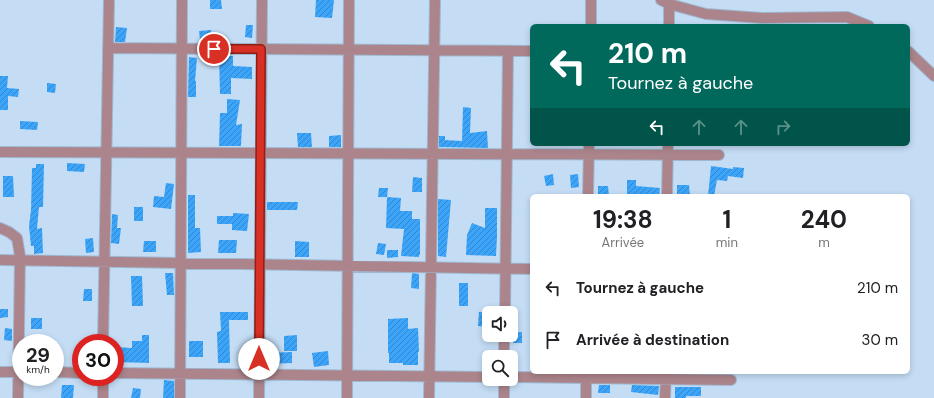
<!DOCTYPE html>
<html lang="fr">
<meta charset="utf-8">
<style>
:root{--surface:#fff;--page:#f6f6f6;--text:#202124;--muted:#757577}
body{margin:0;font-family:"DM Sans",sans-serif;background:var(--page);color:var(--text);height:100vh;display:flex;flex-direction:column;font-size:15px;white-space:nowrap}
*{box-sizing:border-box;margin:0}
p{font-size:13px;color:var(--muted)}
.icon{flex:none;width:22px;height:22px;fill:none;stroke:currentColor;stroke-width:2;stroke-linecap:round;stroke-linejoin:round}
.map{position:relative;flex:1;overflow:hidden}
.details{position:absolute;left:530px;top:194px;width:380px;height:180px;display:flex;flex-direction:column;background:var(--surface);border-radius:6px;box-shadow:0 2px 6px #0003}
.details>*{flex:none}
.hud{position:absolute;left:530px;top:24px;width:380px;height:122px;border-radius:6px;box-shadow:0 2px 6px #0003;background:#00695c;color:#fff;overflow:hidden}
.fabs{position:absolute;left:482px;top:306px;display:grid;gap:8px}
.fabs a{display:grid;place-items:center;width:36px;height:36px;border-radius:6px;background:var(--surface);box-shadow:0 2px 6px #0003;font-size:20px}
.speed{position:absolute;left:12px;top:334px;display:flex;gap:8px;font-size:20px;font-weight:700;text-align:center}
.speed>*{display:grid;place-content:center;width:52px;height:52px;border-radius:50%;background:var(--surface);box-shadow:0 2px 6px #0003;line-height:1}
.speed small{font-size:10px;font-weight:400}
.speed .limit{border:6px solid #d22;background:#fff;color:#111}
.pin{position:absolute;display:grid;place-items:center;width:34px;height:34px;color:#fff;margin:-17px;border:2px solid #fff;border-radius:50%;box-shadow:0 1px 4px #0007}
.me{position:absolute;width:44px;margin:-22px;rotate:0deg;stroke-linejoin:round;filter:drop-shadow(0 0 3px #0008)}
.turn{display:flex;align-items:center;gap:14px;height:84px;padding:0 12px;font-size:18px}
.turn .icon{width:52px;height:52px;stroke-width:2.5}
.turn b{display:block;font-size:28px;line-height:34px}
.lanes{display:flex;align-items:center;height:38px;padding:0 12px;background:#0003;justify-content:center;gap:20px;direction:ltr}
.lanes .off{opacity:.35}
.eta{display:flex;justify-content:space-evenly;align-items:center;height:68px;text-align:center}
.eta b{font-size:24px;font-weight:700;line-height:28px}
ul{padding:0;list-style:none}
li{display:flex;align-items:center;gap:12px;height:52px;padding:0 12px}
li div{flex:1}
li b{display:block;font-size:15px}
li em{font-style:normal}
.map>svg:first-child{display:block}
</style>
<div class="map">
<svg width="934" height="398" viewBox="0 0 934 398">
<defs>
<pattern id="building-hatch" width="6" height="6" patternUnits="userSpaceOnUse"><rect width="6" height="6" fill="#3da5f9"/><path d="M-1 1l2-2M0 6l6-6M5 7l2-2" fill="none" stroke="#3186cb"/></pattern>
</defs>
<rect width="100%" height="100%" fill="#c4ddf5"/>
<!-- building -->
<path fill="url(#building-hatch)" d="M210 0H221L222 9H210Z
M316 0H334L332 18 315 17Z
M246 25H253L252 38 245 37Z
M116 27 127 28 125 42H115Z
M211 30 212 38 200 39 199 31Z
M219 56H233V66L252 67V79L231 78V94H220Z
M189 57 197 58 195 81H196V97H188Z
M0 76H8L7 88 19 89 18 97 8 96V110H0Z
M47 83 56 84 55 93 47 92Z
M227 99 240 100 236 125 242 124 241 146H219L220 113H227Z
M463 107 471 108 470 133 487 131 488 148 439 147V136H445V140L462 141Z
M20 121 38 122 37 130 20 129Z
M297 133H311L312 147H298Z
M341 135V147H329V136Z
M67 163 85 164 84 172 67 171Z
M36 164H44L43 207H39L37 229 42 228 43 253 34 254V246H31L29 226 31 210 32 168H36Z
M711 166 733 169V167L744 168 743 178 728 176 727 181 717 180 714 196H708Z
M553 174 554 185 546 186 544 176Z
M578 174 579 187 571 188 570 175Z
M3 176H13L14 197H3Z
M413 177 422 178V192H412Z
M627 180H636V186L660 188 659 196H642V194H627Z
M166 183 174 184 171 209 153 207 154 196 164 197Z
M677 185H689L690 196H677Z
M598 186H608L609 196H598Z
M379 188H388L387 197H378Z
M188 195H195V228H200L201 252 188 253Z
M387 197 401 198 400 211H412V219H420V255H419V257L401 256 404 229 386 228Z
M438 199 451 200 446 257 438 256Z
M267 202H298L297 210H267Z
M134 207H143V221H134Z
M485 208H497V237L496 256 466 255 467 235 472 223 485 228Z
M233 213 249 214 247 231 232 230V224H217V216H233Z
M112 214 118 215 117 228H121L119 244 111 243Z
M93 238 94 252 86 253 85 239Z
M219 240H237L236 253H218Z
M144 241H156V252H143Z
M295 241 309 242V257H295Z
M378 243 386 244 384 255 376 254Z
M387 250H398V257L387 258Z
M165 273H173L174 295H167Z
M412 273 419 274V289L411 288Z
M131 276H142L143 306H132Z
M459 283H468V306H459Z
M84 289H92V301H83Z
M0 309H8V317L0 318Z
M220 312H248V320H229L230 363H218L217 332 221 331Z
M479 312H487V327L478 326Z
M31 318H42V329H31Z
M408 318V329L418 328 419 352H418V365H403V363H389V353H388V319Z
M5 328 12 329V341L4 340Z
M522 332V343H513V333Z
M142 335H149V363L115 362V347L132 348V341H142Z
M297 335V351H284V336Z
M189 341H203V357H189Z
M328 351 329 365 314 367 312 353Z
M292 352V363L267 364V353Z
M164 380 174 381V398H163Z
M62 385H74L73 398H61Z
M599 385H610V393H598Z
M632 385 659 386 658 395 631 392Z
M675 387H701V396H686V398H675Z
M133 388 141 389 140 398H131Z"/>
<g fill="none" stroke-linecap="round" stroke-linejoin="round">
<defs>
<path id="minor" d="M661 0 669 4 706 14 762 18 847 17 869 26
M591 26V0
M669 26V4
M108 48 532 51
M908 51 934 76
M0 152 719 155
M588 196 589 144
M667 196 668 144
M0 228 9 232 17 238 20 256 18 398
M0 260 532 269
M505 313 508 51
M103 343 109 0
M504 357V335
M0 372H21
M55 372 81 373
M115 373 489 377
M511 377 731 380
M103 398V377
M180 398 182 0
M259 398 262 0
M347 398 349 0
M429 398 435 0
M504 398V379
M586 398V372
M665 398 666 372"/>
</defs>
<!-- minor casing -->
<use href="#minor" stroke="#9fb8d0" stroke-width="12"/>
<!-- minor -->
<use href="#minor" stroke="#ac858c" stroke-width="10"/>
</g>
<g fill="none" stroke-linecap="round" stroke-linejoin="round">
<defs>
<path id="route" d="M214 49H261L259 359"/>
</defs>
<!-- route casing -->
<use href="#route" stroke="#8d1f18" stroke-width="10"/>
<!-- route -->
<use href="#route" stroke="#d93025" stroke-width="7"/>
</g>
</svg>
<div class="fabs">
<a><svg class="icon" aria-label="sound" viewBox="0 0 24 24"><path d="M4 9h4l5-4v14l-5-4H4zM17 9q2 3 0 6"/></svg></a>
<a><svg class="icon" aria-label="search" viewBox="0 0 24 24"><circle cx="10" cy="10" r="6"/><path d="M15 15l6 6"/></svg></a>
</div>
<div class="speed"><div>29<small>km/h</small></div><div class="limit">30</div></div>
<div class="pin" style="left:214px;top:49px;background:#d93025"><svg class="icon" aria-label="arrive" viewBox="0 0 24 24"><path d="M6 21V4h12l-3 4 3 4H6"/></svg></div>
<svg class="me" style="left:259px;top:359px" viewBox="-20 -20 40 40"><circle r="19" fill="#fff"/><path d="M0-13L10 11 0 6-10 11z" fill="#d93025"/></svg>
<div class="hud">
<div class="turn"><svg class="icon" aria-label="left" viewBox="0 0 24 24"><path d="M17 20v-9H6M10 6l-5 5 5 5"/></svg><div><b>210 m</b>Tournez à gauche</div></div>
<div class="lanes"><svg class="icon" aria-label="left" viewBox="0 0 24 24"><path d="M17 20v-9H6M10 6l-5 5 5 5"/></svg><svg class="icon off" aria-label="ahead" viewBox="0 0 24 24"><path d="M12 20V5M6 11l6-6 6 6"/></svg><svg class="icon off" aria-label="ahead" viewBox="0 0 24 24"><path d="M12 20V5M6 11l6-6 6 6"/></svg><svg class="icon off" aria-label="right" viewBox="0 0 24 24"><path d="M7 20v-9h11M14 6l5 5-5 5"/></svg></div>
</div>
<section class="details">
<div class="eta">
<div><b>19:38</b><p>Arrivée</p></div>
<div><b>1</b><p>min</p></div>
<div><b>240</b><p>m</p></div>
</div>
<ul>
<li><svg class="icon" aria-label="left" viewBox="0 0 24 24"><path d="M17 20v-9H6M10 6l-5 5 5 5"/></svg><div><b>Tournez à gauche</b></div><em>210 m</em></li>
<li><svg class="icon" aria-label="arrive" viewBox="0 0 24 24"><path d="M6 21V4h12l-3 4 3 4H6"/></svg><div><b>Arrivée à destination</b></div><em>30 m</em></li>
</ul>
</section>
</div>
